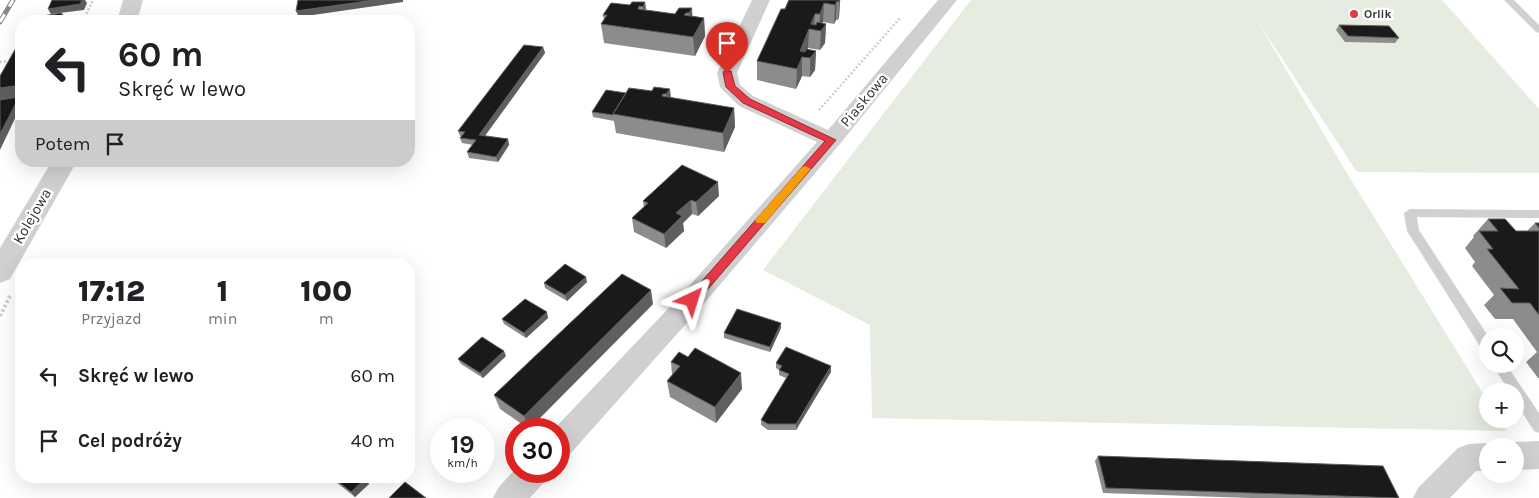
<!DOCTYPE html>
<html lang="pl">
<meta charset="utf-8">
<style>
:root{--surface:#fff;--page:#f2f2f2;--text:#202124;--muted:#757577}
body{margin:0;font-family:Karla,sans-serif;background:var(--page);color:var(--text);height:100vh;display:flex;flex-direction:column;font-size:19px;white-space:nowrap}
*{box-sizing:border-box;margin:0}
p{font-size:16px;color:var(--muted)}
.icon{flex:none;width:28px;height:28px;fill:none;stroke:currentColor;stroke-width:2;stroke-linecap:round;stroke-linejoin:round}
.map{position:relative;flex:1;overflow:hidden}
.side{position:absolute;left:15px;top:258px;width:400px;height:225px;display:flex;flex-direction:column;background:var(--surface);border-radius:20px;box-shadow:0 5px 20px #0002}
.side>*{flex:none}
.banner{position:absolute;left:15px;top:15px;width:400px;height:152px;border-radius:20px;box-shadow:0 5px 20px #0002;background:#fff;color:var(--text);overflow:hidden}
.fabs{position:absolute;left:1479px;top:328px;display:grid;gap:10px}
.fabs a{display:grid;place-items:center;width:45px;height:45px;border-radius:50%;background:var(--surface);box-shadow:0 5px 20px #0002;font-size:25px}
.speed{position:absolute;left:430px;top:418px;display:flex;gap:10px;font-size:25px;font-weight:700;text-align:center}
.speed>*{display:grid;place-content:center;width:65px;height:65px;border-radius:50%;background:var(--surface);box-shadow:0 5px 20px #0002;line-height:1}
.speed small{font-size:12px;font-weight:400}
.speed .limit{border:8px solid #d22;background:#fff;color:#111}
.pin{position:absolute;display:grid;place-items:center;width:42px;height:42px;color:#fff;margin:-51px -21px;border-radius:50% 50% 50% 0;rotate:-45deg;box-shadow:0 0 5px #0007}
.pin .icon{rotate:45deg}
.me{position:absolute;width:55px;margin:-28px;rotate:41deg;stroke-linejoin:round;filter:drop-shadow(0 0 4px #0008)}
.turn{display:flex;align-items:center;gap:18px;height:105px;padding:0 20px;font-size:22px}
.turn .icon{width:65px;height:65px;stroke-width:2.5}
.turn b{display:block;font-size:35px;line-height:42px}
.then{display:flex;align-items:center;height:48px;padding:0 20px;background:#0003;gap:10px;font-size:19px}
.eta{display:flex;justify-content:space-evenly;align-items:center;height:85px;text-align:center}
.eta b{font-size:30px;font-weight:800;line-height:35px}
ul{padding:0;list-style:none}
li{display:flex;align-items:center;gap:15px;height:65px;padding:0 20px}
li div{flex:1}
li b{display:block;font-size:19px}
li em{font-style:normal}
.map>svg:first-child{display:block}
</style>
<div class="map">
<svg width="1539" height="498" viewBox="0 0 1539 498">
<rect width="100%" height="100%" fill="#fff"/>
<!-- green -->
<path fill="#e6ecdf" d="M971 0H1442L1539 109V173L1357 172 1258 22 1345 170 1487 400 1488 419H1499L1507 431 872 418 870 325 763 270Z"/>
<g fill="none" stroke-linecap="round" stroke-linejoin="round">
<!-- path-far1 -->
<path stroke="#cdcdcd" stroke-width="2.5" stroke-dasharray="2 2" stroke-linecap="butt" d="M83 21 93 0
M0 62 8 61
M819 110 901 17"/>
<!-- path -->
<path stroke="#cdcdcd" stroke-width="4" stroke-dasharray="2.5 2.5" stroke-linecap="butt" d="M0 316 10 296"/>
<!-- service -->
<path fill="#d0d0d0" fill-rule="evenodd" d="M1504 0H1514L1539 25V33L1536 32Z
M1410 209 1539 210V218L1417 217 1419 230 1488 336V352L1483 351 1407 231 1404 213Z
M1492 364H1506L1539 413V433L1534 431 1515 401V391H1509Z"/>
<!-- minor -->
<path fill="#d0d0d0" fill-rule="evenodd" d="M752 0H770L737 73 740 85 753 96 828 130 938 0H957L839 145 701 307 570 454 559 457V429H554L683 293 817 142 739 106 720 87 717 73Z
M1539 441V469L1515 470V446H1504L1515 442Z
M1488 443 1496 446H1488V471H1476L1450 498H1413L1418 488 1458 448 1469 444Z
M516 468V471H549L545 481 530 498H493L498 488Z"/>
<!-- tertiary -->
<path fill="#d0d0d0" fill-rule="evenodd" d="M123 0H143L137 21H117Z
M52 161H77L10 279 0 283V248Z"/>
<defs>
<path id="rail" d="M0 22 13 0"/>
</defs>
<!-- rail casing -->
<use href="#rail" stroke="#888" stroke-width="5"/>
<!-- rail -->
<use href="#rail" stroke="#fff" stroke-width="3" stroke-dasharray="9" stroke-linecap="butt"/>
</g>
<!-- wall -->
<path fill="#8c8c8c" d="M789 0H840L839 17 838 20H836L834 24 823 22V23L826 24 825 43 820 50 808 48 807 50 816 51 815 70 810 77 802 76 796 89 757 80V61Z
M645 2 646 10 675 14 692 8V16L704 18 705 36 695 56 604 43 601 24 604 20 603 15 630 5Z
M1339 25 1399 38 1395 43 1345 42 1336 30Z
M543 47 545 53 485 136 508 139 509 145 498 162 469 158 467 152 473 145 462 143 460 138 461 136H460L458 131Z
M670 89V98L734 108 735 127 724 152 616 133 614 121 593 117 592 112 626 93Z
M719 196 698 216 692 214 683 223 684 231 666 248 634 232 632 218 644 207 643 201Z
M1488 219 1516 231H1527L1535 223H1539V378H1538L1526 362 1537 352 1513 319H1495L1484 305 1494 295 1472 266 1475 262 1465 248 1474 237 1473 236Z
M587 282 567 301 545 288 544 283Z
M653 304 529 429 500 409 494 395Z
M548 318 526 338 504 324 502 319Z
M781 323V328L770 352 724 338V333Z
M506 356 483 378 461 364 458 359Z
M688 357 742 389 716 423 670 397 667 381 672 375 671 362Z
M776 363 831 372 796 430H768L761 425V420L786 378 779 375V370L776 368Z
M1098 456 1399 498H1250L1103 493 1095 461Z
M330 476H362L365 479 369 484 355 497 332 479Z"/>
<!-- shaded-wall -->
<path fill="#5f5f5f" d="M82 0H85L87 3 84 10 51 14 48 9Z
M375 0H403V2L299 17 296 11Z
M840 0 839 17 838 20 839 2Z
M837 1 836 20 834 24 835 5Z
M645 2 647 21 645 26 643 7Z
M824 3 823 22 820 30H819L820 14Z
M692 8 693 27 691 32 689 13Z
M62 13 66 19 64 21H39Z
M815 14 814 30 811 24Z
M704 18 705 36 695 56 693 37Z
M826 24 825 43 820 50 821 31Z
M809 29 808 48 805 57H802V76L796 89 797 69 800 51Z
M543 47 545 53 481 141 479 135Z
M816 51 815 70 810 77V58Z
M21 85V97H19L21 100V106L0 150V88Z
M670 89 672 108 668 113 666 94Z
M734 108 735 127 724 152 723 133Z
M508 139 509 145 498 162 496 157Z
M718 182 719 196 698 216 696 202Z
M691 200 692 214 683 223 684 231 666 248 664 234 676 213Z
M586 277 587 282 567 301 565 295Z
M651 290 653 304 529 429 524 416Z
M547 312 548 318 526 338 524 333Z
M781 323V328L770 352V347Z
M504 351 506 356 483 378 480 373Z
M831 366V372L796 430V424Z
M741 373 742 389 716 423 715 407Z
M365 479 369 484 355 497 351 492Z"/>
<!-- building -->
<path fill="#1a1a1a" stroke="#5f5f5f" d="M52 0H82L80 4 48 9Z
M298 0H375L296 11Z
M789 0H840L839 2 837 1 835 5 824 3 820 14H815L811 24 816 25 817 22 826 24 821 31 809 29 800 51 805 52 806 49 816 51 810 58 802 57 797 69 757 61 781 9H785Z
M632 2H645L643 7 639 6 638 9 675 14 679 8H692L689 13H686L684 15 704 18 693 37 601 24 607 15H603L611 3 630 5Z
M62 13 59 19 39 21 42 16Z
M63 19 62 21H50Z
M1339 25 1389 26 1399 38 1348 36Z
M21 39V85L0 88V76Z
M524 45 543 47 479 135 508 139 496 157 467 152 476 140 460 138 465 132 458 131Z
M654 87 670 89 666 94H663L662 96 734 108 723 133 613 114 629 88 652 91Z
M606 90 626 93 613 114V115L592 112Z
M19 97 0 134V100Z
M682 165 718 182 696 202 691 200 676 213 682 216 664 234 632 218 648 203 643 201Z
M1488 219H1505L1516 231H1539V315L1530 303H1512L1500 288 1519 289 1487 249H1493L1479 231H1498Z
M1535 223H1539V228Z
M565 264 586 277 565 295 544 283Z
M622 274 651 290 524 416 494 395Z
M525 299 547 312 524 333 502 319Z
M737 309 781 323 770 347 724 333Z
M482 337 504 351 480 373 458 359Z
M786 347 831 366 796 424H768L761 420 789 374 779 370 782 366 776 363Z
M695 348 741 373 715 407 667 381 680 366 671 362 679 352 688 357Z
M1098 456 1383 466 1399 498 1106 488Z
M331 476H362L365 479 351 492Z
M405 482 426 498H389Z"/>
<!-- route -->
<path fill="#e63946" stroke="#96252e" d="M724 71H731L735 86 750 99 836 140 696 303H688L686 300 688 297 825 141 743 103 726 87 723 73Z"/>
<!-- slow -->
<path fill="#f59e0b" d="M805 166 811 169 809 171 765 223H757L755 220 757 218 802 167Z"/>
<!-- markers -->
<circle fill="#e63946" stroke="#fff" stroke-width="2" cx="1354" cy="14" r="5"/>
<g text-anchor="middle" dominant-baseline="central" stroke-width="5" stroke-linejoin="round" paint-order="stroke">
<!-- far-poi labels -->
<g font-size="12" font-weight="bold" fill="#333" stroke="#fff" text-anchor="start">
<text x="1364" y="14">Orlik</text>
</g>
<!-- street labels -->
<g font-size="15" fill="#333" stroke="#fff">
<text transform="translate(864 100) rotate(-50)">Piaskowa</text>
<text transform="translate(32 216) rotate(-60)">Kolejowa</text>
</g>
</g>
</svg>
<div class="fabs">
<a><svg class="icon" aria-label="search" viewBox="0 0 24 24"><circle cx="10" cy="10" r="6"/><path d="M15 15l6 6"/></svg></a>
<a>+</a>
<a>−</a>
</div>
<div class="speed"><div>19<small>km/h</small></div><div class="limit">30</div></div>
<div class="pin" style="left:727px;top:73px;background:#d93025"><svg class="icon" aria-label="arrive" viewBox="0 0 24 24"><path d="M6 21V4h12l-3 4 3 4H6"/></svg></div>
<svg class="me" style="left:692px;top:300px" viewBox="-20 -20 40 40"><path d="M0-17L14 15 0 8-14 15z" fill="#e63946" stroke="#fff" stroke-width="4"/></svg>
<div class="banner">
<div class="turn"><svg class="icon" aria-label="left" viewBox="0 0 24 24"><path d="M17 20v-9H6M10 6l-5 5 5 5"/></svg><div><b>60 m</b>Skręć w lewo</div></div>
<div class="then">Potem<svg class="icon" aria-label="arrive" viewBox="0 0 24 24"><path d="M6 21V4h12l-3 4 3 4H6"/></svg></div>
</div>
<section class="side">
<div class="eta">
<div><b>17:12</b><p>Przyjazd</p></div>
<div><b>1</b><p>min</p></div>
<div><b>100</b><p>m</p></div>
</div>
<ul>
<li><svg class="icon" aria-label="left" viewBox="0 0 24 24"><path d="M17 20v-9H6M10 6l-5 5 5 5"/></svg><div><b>Skręć w lewo</b></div><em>60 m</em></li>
<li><svg class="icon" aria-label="arrive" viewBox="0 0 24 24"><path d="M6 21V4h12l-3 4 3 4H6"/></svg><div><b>Cel podróży</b></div><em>40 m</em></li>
</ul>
</section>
</div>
